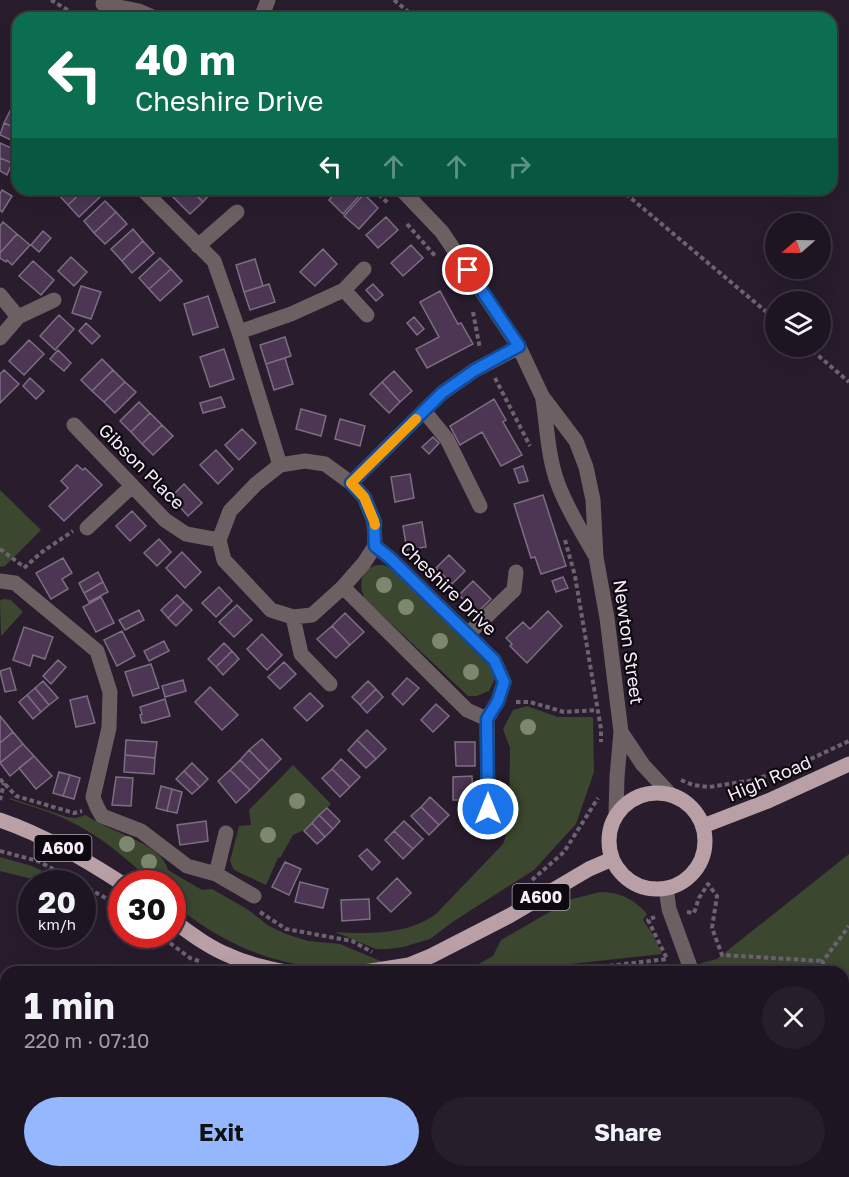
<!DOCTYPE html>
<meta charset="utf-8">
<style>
:root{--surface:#1e1522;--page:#261e2a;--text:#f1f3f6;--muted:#a19fa5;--line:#3c3440;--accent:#94b7fd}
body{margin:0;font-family:"Golos Text",sans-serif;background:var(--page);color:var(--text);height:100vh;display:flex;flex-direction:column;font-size:22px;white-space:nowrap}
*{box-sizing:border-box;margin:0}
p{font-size:20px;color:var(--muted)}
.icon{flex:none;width:33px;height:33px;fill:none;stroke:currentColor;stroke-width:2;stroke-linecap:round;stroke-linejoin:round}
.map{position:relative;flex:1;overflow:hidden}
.side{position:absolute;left:0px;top:966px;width:849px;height:212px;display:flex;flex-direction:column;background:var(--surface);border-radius:18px 18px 0 0;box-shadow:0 6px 24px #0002,0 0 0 2px var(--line)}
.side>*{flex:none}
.hud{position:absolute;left:12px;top:12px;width:825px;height:183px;border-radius:18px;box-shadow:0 6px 24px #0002,0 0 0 2px var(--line);background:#0b6e4f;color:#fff;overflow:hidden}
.needle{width:39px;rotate:250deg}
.tools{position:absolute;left:765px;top:213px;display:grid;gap:12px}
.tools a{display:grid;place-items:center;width:66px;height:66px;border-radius:50%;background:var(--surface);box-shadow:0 6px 24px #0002,0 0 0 2px var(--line);font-size:30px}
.speed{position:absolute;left:18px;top:870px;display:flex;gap:12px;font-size:30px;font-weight:700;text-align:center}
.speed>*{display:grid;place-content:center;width:78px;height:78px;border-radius:50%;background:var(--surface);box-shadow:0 6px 24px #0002,0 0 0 2px var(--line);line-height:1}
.speed small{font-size:15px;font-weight:400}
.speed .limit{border:9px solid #d22;background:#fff;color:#111}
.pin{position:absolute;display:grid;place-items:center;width:51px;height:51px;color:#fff;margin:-26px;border:3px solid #fff;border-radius:50%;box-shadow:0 2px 6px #0007}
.me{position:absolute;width:66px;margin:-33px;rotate:0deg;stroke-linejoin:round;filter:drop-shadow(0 0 4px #0008)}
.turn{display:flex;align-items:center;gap:21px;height:126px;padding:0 24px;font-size:27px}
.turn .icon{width:78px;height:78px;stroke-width:2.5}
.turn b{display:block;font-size:42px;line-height:51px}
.lanes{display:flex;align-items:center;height:57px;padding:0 24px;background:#0003;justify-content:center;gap:30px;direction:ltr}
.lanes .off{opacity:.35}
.round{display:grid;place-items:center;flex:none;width:63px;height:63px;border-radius:32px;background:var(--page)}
.overview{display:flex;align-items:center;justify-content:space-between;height:102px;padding:0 24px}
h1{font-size:36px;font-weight:700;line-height:45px}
.action{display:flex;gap:12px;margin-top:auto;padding:12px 24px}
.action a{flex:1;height:69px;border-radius:36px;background:var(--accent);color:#111;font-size:24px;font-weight:700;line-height:69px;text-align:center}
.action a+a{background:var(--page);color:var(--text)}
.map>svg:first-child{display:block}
</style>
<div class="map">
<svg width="849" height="1177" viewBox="0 0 849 1177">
<rect width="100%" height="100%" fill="#281c2d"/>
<!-- green -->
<path fill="#3c472f" d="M0 490 41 530 5 566 0 567Z
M377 565H384L391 569 493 670 494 681 489 691 477 696H468L365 599C358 585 360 569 377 565Z
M4 599 11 600 23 612 1 636 0 600Z
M527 706 558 717H593L594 772 576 824 534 870 454 921 430 939 403 947 388 949H376L335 932C368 934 409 935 437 913L503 844 512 818 509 810 510 748 503 729 513 710Z
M293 765 331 804 304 830 293 835 280 858H278L266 885 236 871 233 868 230 861 239 826 251 825 249 810Z
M10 798 67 817 76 818 86 815C107 832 162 842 168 870L202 890 212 889 247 909 269 926 286 934 308 941 340 944 383 962C372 963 361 965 351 966 286 973 223 945 175 905L173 903 172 884 153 883C130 862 107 841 79 826 58 814 33 807 9 799Z
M849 854V1151L843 1144V972H706L701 963 717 959Z
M0 857 32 866 67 883H48L0 871Z
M600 892C620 892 634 899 647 914L643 920 653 935 662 954 500 972H464L493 956 501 940 572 899Z"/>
<!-- building -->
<path fill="#4c3654" stroke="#7d6e83" stroke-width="1.5" d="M10 111 18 115V129L4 123Z
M4 123 18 129V143L0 135Z
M0 143 18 151 12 163 0 158Z
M0 158 12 163 7 175 0 171Z
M62 189H85L68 205 57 193Z
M85 189H94L101 196 79 217 68 205Z
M173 189H190L203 202 190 214 169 193Z
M190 189H209L212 192 203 202Z
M339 189H359L363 192 343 214 329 200Z
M2 190 12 196 2 212 0 210V194Z
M364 194 378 208 359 229 344 216Z
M105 201 116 212 94 233 84 221Z
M116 212 127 224 105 244 94 233Z
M386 217 398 230 378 248 366 235Z
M3 222 17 234 0 253V226Z
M133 229 143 241 122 261 111 249Z
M43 231 51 238 39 252 31 245Z
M17 234 30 245 12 265 7 260 6 262 0 258V253Z
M143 241 154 253 132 273 122 261Z
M411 245 423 258 403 276 391 263Z
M323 249 337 264 315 286 300 272Z
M71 257 87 272 74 286 58 271Z
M160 258 171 269 149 289 139 278Z
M255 259 263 286 244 292 236 265Z
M33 261 54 280 41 295 19 276Z
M171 269 182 281 160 301 149 289Z
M269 284 275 302 250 310 244 292Z
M373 284 383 295 376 301 366 290Z
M81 286 101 292 91 319 72 313Z
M440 291 458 324 461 323 473 344 427 368 416 349 439 337 420 302Z
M208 296 218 327 193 335 184 304Z
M59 315 74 329 55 350 40 336Z
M414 317 424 329 417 335 407 323Z
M86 323 100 336 92 344 79 331Z
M285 337 291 356 266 364 260 345Z
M29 340 44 354 24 375 9 361Z
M224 349 234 379 210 387 200 357Z
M58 350 71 363 64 371 50 359Z
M285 358 293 384 274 390 266 364Z
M102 359 113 370 92 391 81 380Z
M4 370 19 384 0 403V374Z
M113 370 125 382 104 402 92 391Z
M394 371 412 391 400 402 382 382Z
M30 378 44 391 36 399 23 386Z
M125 382 136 392 115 413 104 402Z
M382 382 400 402 389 413 370 394Z
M221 397 225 407 203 413 200 403Z
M494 399 506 420 503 422 522 455 501 466 482 432 460 445 450 426Z
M139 402 150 413 131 432 120 421Z
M301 409 326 416 321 436 296 429Z
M150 413 162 425 142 444 131 432Z
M340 419 365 426 360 446 335 439Z
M162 425 173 436 153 455 142 444Z
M242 429 256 443 239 460 225 445Z
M433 437 439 443 429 454 422 447Z
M216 450 233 469 218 484 200 465Z
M77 465 83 470 85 468 102 485 64 521 49 506 68 488 61 481Z
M523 466 528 481 519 483 514 469Z
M410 474 414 498 395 502 391 477Z
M184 484 202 503 188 516 171 497Z
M543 495 566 566 541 574 535 557 531 558 514 504Z
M132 511 146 526 130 541 116 526Z
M422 522 426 547 407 550 403 526Z
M159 539 171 552 157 566 144 553Z
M182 552 201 572 185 588 166 568Z
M449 555 465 571 452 584 436 568Z
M63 558 72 573 62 579 68 589 51 599 36 573Z
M98 572 103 582 84 593 79 583Z
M563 577 568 588 556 592 552 581Z
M473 581 491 599 477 613 459 595Z
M103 582 108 592 89 602 84 593Z
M219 587 232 601 216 617 202 603Z
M177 595 184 602 168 618 161 610Z
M101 597 114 623 96 632 83 607Z
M184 602 192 610 176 626 168 618Z
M237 605 252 620 234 637 219 622Z
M139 610 144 620 125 630 119 620Z
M548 611 562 626 527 663 510 646 512 644 506 638 523 622 530 629Z
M345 613 364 632 350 645 332 626Z
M332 626 350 645 336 658 317 639Z
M24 627 53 637 45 659 33 655 30 666 13 660Z
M122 631 135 656 117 666 104 640Z
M262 634 282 655 267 670 247 649Z
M164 641 169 651 149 661 144 651Z
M224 643 232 651 216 667 208 659Z
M232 651 239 659 223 675 216 667Z
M58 660 66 667 51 684 43 676Z
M284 662 296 674 280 689 268 677Z
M151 664 159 688 133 696 125 672Z
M10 668 16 690 5 692 0 671Z
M407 678 419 688 403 705 392 694Z
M183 680 186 691 165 697 162 686Z
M43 681 58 698 49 705 35 688Z
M368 681 376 689 360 705 352 697Z
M210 687 238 715 222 730 195 702Z
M35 688 49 705 41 712 27 695Z
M376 689 383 697 367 713 360 705Z
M310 693 323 706 307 721 294 708Z
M27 695 41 712 33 719 19 702Z
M87 696 95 723 76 727 70 700Z
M165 699 170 716 145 723V722L142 723 140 715 142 714 140 707Z
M436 704 449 716 433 732 421 720Z
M0 716 13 732 0 743Z
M367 730 386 749 376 759 357 740Z
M13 732 23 744 0 763V743Z
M262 739 281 759 269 771 249 750Z
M126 740 157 742 155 758 125 755Z
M357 740 376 759 366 768 348 750Z
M455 742H475V766H456Z
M23 744 34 756 10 776 0 763Z
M249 750 269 771 260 780 240 760Z
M125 755 155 758 154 774 124 772Z
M34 756 52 776 36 789 19 768Z
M341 759 360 777 350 787 332 769Z
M240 760 260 780 250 790 230 770Z
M192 763 208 779 200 787 184 771Z
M332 769 350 787 340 797 322 778Z
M230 770 250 790 236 803 218 781Z
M184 771 200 787 192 794 176 779Z
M59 772 70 775 63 796 53 793Z
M70 775 80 778 74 799 63 796Z
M472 776 473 800H453V777Z
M116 777 133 778 131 806 112 805Z
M161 786 172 789 167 811 156 808Z
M172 789 182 792 177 813 167 811Z
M430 797 449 815 439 825 421 807Z
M421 807 439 825 429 835 411 816Z
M327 808 340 821 333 829 319 815Z
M319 815 333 829 325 837 312 823Z
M206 821 208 841 180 845 177 825Z
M404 821 423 839 413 849 394 831Z
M312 823 325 837 317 844 304 831Z
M394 831 413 849 403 859 385 840Z
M367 849 380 862 372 870 359 856Z
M285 862 301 869 289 895 272 887Z
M397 878 411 893 391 912 377 898Z
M300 882 328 889 323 908 295 902Z
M369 899 370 919 342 921 341 900Z
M6 1118V1172H127L121 1177H0V1123Z
M315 1172H335L337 1174 333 1177H309Z
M430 1172H452V1177H430Z
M584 1172H608L610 1173V1177H584Z
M747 1172H761L767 1177H749L745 1173Z"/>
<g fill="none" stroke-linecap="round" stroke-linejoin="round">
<!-- path -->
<path stroke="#6d6272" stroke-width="4" stroke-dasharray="4.5 3" stroke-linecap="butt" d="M51 0 81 18
M394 0 416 18
M171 13 182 18
M373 189 388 203
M620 189 776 320
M407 224 436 257
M473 312 480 349
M807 346 849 382
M495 378 530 446
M565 540 575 576 601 729V742
M0 549 24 567
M24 568 42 552 73 531
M516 702H530L564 712 597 710
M0 779 16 796 74 813 82 811
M681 780 693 785 709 787 754 780 802 763 849 741
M0 800 4 783
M0 851 38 861 81 884
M532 880 564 852 598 798
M82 885 122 907
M260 912 286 929 352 941 372 952
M687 912 694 913 699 898 708 884 717 896 712 928 722 955 823 961
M158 934 190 958 199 961
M557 972 667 959 648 920 655 917
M823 972V961L849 926
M843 1039 849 1048
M242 1172 247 1177
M133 1177 138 1172
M398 1177 401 1172"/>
<!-- minor -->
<path stroke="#6d6063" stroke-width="15" d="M103 4 139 11 155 18
M261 18 268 0
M142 189 214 261 239 332 280 465
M401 189 442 232 519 347 542 396 576 441 586 467 593 500 596 557 607 618 621 732 617 777 616 815
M198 246 237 212
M344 290 367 315
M0 295 18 317
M239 332 291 314 344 290 364 269
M0 338 18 317 54 300
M543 400C547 427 548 458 558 484 567 509 582 532 595 555
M424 411 447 439 480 506
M74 425 165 520 186 534 219 540
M351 483 364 497 374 521 375 546 390 558 494 660 504 682 498 701 487 719 488 809
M87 528 132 486
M375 546 364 563 343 587 312 615 293 617 271 610 224 560 219 540 230 511 256 484 280 465 305 461 325 464 351 483 442 393 475 370 519 347
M0 581 15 583 97 651 110 692 109 728 93 797 97 807 102 816 141 831 187 866 216 874 254 896
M343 587 467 710 487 719
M293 617 301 654 330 684
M468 634 514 590 516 572
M621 732 643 765 671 795
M216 874 226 833
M666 888 669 909 692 972
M843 1159 849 1165
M637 1172 644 1177
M211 1177 217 1172
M699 1177 705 1172"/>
<!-- major -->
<path stroke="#b9a0a6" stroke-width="15" d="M609 841a48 48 0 1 1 96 0a48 48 0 1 1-96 0Z
M0 820C44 835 84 859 123 884
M703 826 768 801 849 764
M172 920C190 933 208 947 228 955 247 964 267 968 287 972
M364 972 409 965 431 956 509 916 589 869 612 859"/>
</g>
<!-- trees -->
<g fill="#7c876d">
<circle cx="384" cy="585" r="8"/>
<circle cx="406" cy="607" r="8"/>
<circle cx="440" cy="641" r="8"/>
<circle cx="471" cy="672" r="8"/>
<circle cx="528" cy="727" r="8"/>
<circle cx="297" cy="801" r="8"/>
<circle cx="268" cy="835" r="8"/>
<circle cx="127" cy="844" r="8"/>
<circle cx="149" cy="862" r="8"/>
</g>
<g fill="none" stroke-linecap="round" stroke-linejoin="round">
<defs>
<path id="route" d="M468 270 519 346 475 370 442 393 351 483 364 497 374 521 375 546 390 558 494 660 504 682 498 701 487 719 488 809"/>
</defs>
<!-- route casing -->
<use href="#route" stroke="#114b97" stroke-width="15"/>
<!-- route -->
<use href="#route" stroke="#1a73e8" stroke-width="10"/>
<!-- slow -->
<path stroke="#f59e0b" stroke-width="10" d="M375 525 374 521 364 497 351 483 416 419"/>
</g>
<g text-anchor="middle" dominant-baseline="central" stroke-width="4.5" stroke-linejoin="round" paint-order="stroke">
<!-- shield labels -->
<g fill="#0e0910" stroke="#b0a9b3" stroke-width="1.5">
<rect x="34.5" y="835" width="57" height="26" rx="4.5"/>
<rect x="512.5" y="884" width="57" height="26" rx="4.5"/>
</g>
<g font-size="16" font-weight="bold" fill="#f6edf9">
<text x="63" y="848">A600</text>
<text x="541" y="897">A600</text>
</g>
<!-- street labels -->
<g font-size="18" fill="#f6edf9" stroke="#0e0910">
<text transform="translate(142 466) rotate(45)">Gibson Place</text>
<text transform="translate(449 588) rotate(44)">Cheshire Drive</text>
<text transform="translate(629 642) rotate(82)">Newton Street</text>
<text transform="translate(769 778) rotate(-23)">High Road</text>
</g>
</g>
</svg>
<div class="tools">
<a><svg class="needle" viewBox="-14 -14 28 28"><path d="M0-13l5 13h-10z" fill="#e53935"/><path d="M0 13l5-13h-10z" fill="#a19fa5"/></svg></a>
<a><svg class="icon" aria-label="layers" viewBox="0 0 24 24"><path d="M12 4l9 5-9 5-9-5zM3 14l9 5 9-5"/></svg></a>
</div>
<div class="speed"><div>20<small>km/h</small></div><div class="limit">30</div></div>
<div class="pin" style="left:468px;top:270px;background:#d93025"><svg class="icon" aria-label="arrive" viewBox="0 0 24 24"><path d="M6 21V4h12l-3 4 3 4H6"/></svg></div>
<svg class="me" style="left:488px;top:809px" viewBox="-20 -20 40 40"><circle r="17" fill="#1a73e8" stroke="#fff" stroke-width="3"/><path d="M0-11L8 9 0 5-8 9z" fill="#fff"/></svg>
<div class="hud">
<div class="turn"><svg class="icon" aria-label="left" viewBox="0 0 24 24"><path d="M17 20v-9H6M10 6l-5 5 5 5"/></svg><div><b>40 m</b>Cheshire Drive</div></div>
<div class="lanes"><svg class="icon" aria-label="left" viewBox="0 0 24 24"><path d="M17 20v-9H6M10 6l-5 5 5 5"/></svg><svg class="icon off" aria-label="ahead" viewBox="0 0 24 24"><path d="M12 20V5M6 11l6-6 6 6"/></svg><svg class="icon off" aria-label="ahead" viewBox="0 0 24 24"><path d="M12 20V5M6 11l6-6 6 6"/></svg><svg class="icon off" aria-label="right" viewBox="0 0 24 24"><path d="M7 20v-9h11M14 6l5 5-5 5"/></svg></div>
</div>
<section class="side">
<div class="overview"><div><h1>1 min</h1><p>220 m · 07:10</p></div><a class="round"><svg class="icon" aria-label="close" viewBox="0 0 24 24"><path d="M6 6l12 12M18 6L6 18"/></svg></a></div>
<div class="action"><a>Exit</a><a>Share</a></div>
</section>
</div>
